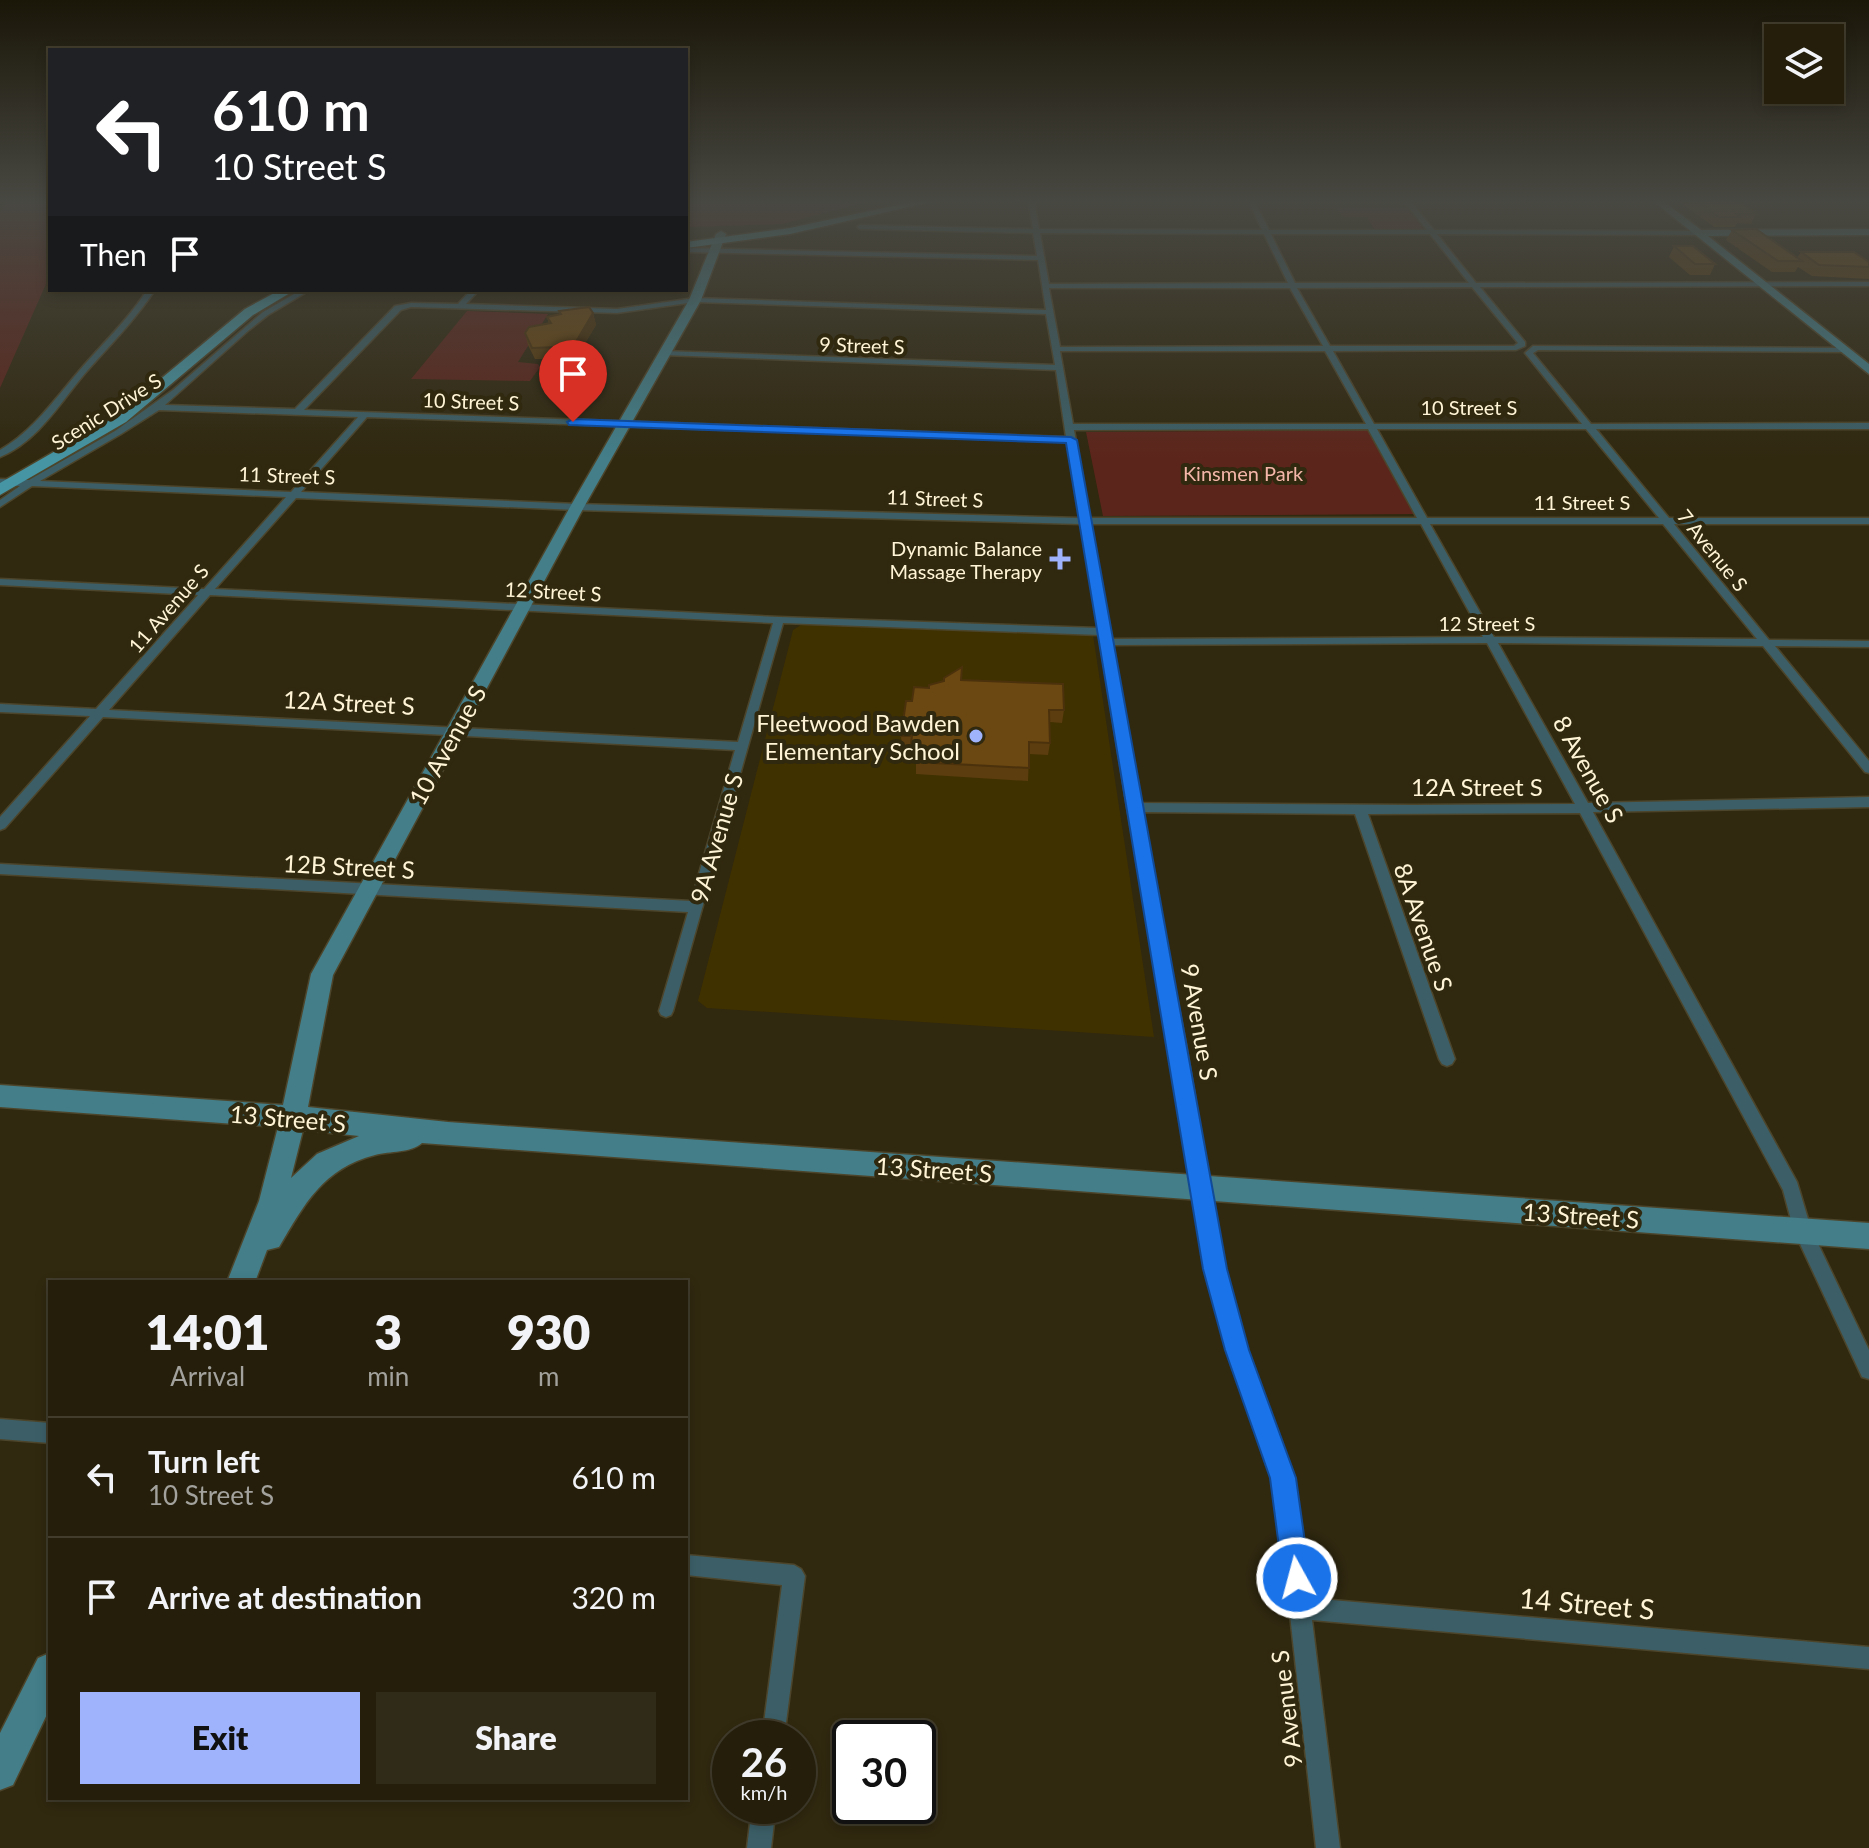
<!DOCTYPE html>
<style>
:root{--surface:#241e0b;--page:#302b19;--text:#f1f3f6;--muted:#a3a29d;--line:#413c2c;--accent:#9fb3fd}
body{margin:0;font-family:Lato,sans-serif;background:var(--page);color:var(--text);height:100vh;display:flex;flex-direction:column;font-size:30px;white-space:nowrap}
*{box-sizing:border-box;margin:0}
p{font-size:26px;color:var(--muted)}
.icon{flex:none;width:44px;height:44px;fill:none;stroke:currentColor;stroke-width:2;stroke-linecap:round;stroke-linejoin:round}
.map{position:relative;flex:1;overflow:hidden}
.details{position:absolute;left:48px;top:1280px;width:640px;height:520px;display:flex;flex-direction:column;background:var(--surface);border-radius:0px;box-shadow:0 4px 12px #0003,0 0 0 2px var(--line)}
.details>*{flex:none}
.banner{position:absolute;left:48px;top:48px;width:640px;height:244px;border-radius:0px;box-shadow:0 4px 12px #0003,0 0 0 2px var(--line);background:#202124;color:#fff;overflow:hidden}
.tools{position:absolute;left:1764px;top:24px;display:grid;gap:16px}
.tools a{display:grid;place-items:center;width:80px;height:80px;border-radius:0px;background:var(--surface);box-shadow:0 4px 12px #0003,0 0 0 2px var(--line);font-size:40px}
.speed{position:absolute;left:712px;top:1720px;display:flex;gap:16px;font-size:40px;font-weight:700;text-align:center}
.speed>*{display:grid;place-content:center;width:104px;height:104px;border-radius:50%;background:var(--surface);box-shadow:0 4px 12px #0003,0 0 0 2px var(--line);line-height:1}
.speed small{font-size:20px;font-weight:400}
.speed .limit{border:4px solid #111;border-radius:12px;background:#fff;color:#111}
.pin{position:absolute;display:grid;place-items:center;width:68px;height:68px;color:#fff;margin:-82px -34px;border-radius:50% 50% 50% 0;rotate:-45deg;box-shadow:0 0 8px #0007}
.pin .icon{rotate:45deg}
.me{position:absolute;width:88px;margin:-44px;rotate:353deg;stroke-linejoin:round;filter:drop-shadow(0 0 6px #0008)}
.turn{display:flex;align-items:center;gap:28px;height:168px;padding:0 32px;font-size:36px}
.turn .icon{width:104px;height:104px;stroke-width:2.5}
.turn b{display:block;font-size:56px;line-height:68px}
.then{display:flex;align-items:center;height:76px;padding:0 32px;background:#0003;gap:16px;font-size:30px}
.eta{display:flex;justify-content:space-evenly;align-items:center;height:136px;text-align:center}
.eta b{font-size:48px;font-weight:800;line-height:56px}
.button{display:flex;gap:16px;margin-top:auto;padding:16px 32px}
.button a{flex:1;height:92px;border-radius:0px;background:var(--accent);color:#111;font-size:32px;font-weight:800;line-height:92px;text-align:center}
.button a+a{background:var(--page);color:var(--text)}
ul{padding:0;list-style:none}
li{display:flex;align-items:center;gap:24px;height:120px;padding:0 32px;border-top:2px solid var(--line)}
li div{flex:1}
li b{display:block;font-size:30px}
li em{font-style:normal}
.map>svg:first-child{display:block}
</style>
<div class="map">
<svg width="1869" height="1848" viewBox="0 0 1869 1848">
<rect width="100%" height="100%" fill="#30280f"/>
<!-- built -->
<path fill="#3f3100" d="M804 623 1093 635 1154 1037 707 1008 698 1001 793 630Z"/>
<!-- green -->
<path fill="#5c251b" d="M8 200H50V275L0 388V213Z
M686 200H875L782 224 686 227Z
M1337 208H1408L1425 231 1375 230 1367 217H1343Z
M467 311 548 314 518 362 538 364 540 367 530 381 411 379Z
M1368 430 1415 514 1103 516 1086 432Z"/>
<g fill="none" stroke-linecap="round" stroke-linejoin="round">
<defs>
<path id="street" d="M1028 200H1034L1039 229 1262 230 1248 200H1254L1269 230H1427L1403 200H1409L1434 230 1700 231 1703 233 1700 235 1437 234 1476 283 1869 282V286L1480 287 1525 342V346L1516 350 1333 351 1374 424H1582L1525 353 1533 346 1843 348 1847 350 1843 352 1538 350 1533 353 1591 424 1869 423V429H1596L1669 518H1869V524H1674L1769 640 1869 641V647L1775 646 1869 761V773L1865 772 1763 646 1498 643 1588 803 1869 797V807L1593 812 1797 1182 1811 1229 1869 1350V1379L1862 1377 1794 1231 1783 1190 1580 813 1368 814 1455 1059 1452 1064 1447 1066 1442 1064 1439 1059 1355 814 1140 812 1186 1044 1224 1269 1239 1327 1287 1459 1297 1498 1309 1598 1869 1647V1669L1312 1620 1340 1848H1316L1277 1498 1267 1459 1221 1327 1206 1269 1170 1044 1127 807 1099 635 783 623 673 1011 671 1015 666 1017 661 1015 659 1011 688 912 0 874V864L691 901 735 750 103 717 5 828 0 830V817L90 716 0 712V704L96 709 198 595 0 585V579L204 589 286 497 32 486 0 507V500L20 486 0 485V479L29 480 115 431 173 390 263 312 301 290H310L268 315 249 330 165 405 295 409 395 306 411 303 458 304 471 290H479L466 304 617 309 695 298 1046 310 1038 260 686 252V248L1037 256 1033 233 860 229 857 227 860 225 1033 229ZM1040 233 1264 234 1288 283 1049 284ZM1271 234H1430L1469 283H1295ZM1472 287 1518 343 1514 346H1330L1297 288ZM1049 288H1290L1323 346 1060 347ZM695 302 1046 314 1055 365 664 351 660 353 664 355 1056 370 1066 437 304 410 401 310 411 307 617 313ZM1060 351H1325L1366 424H1073ZM159 410 358 417 291 492 40 481 121 434ZM367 417 1067 442 1080 518 577 504 301 492ZM1368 429 1417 518H1089L1074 430ZM1377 429H1586L1659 518H1427ZM296 498 577 510 1081 524 1098 628 779 617 215 589ZM1090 524H1421L1483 637 1110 639ZM1430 524H1663L1757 639 1494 637ZM210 595 773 623 738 742 109 710ZM1487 643 1575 804 1414 805 1139 803 1111 645Z
M147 290H155C135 320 111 344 87 371 61 401 39 441 0 457V450C33 431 54 400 79 371 102 344 128 320 147 290Z
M0 1419 50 1423V1443L0 1439Z
M686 1555 794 1565 801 1569 805 1576 784 1738H762L782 1585 686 1575Z
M752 1806H776L771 1848H747Z"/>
<path id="secondary" d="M1652 200H1662L1701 230 1869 229V235L1708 236 1869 364V374Z
M721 231 726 234 701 300 584 507 333 975 308 1107 448 1122 1869 1223V1249L422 1143C411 1153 390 1151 375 1155 323 1168 304 1205 279 1247L267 1250 255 1282H227L259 1201 278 1127 0 1107V1085L283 1105 311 974 570 507 689 300 716 234ZM303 1130 359 1136 317 1154 291 1178Z
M50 1653V1708L13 1785 0 1790V1733L38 1658Z"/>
<path id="primary" d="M921 200H939L790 234 686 248V242L790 228Z
M280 290H295L253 315 126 422 0 495V483L116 416 245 309Z"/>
</defs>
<!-- street casing -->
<use href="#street" stroke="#4d452b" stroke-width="3"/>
<!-- secondary casing -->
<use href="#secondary" stroke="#4d452b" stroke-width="3"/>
<!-- primary casing -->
<use href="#primary" stroke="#4d452b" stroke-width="3"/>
<!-- street -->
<use href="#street" fill="#3c5f67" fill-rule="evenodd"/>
<!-- secondary -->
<use href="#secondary" fill="#437e89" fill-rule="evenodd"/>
<!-- primary -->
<use href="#primary" fill="#4695a4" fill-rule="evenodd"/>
</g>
<!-- wall -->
<path fill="#5c3d0f" d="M1677 200H1738L1756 214 1751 224 1737 223 1735 227H1714Z
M1732 230 1797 258 1801 252 1869 262V279L1812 276 1798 267 1795 272H1772L1726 240Z
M1674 246 1715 264 1710 275H1690L1669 257Z
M593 313 596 325 573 363 560 359H535L528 345 525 333 549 324 547 317Z
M962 680 1064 710 1062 723 1050 722V743L1048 755 1029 754 1028 781 916 774V756H912L911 749 902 748 901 736 912 701 929 688 944 681Z"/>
<!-- shaded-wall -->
<path fill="#4b320c" d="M593 313 596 325 573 363 570 352Z"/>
<!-- building -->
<path fill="#6b4711" stroke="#4b320c" stroke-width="2" d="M1695 200H1738L1756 214H1736L1740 217H1719Z
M1756 229 1802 261H1778L1732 230Z
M1674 246H1693L1715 264H1695Z
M1801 252H1854L1869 262V267L1819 265Z
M589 307 593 313 570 352 557 347 532 348 525 333 529 327 551 323 547 317 561 314 559 311Z
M962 667 961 680 1063 684 1064 710H1049L1050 743 1029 742V768L916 762 918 744 911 743 912 736H901L906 701H912L914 687 929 688V685L944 681V678Z"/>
<!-- sky -->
<linearGradient id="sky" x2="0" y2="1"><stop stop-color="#1a1608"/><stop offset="0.44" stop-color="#484842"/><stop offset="1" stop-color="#484842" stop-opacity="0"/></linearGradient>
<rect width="1869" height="458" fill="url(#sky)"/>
<!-- route -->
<path fill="#1a73e8" stroke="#114b97" stroke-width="2" d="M573 419 1071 437 1077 440 1227 1269 1249 1350 1296 1478 1310 1578 1306 1587 1297 1591 1287 1587 1283 1578 1270 1478 1225 1350 1203 1269 1066 443 569 425 567 422Z"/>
<!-- markers -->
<g fill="#9fb3fd" stroke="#30280f" stroke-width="3">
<path d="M1056 547h8v8h8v8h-8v8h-8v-8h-8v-8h8z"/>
<circle cx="976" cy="736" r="8"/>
</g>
<g text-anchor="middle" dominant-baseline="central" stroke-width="8" stroke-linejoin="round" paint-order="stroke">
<!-- far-street labels -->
<g font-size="20" fill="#fff5d6" stroke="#30280f">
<text transform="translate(862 345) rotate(2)">9 Street S</text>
<text transform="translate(471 401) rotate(2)">10 Street S</text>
<text x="1469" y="407">10 Street S</text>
<text transform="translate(106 411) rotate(-32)">Scenic Drive S</text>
<text transform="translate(287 475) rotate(2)">11 Street S</text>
<text transform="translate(935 498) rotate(2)">11 Street S</text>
<text x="1582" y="502">11 Street S</text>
<text transform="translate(1713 550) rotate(51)">7 Avenue S</text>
<text transform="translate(553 591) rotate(3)">12 Street S</text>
<text transform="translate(168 608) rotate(-49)">11 Avenue S</text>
<text x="1487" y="623">12 Street S</text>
</g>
<!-- far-park labels -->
<g font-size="20" fill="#f3b6a9" stroke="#30280f">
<text x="1243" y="473">Kinsmen Park</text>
</g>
<!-- far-poi labels -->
<g font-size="20" fill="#fff5d6" stroke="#30280f" text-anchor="end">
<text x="1042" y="548">Dynamic Balance<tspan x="1042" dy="23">Massage Therapy</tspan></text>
</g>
<!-- street labels -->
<g font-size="24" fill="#fff5d6" stroke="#30280f">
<text transform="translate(349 702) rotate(3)">12A Street S</text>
<text transform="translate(447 745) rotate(-61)">10 Avenue S</text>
<text transform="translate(1589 769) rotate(61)">8 Avenue S</text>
<text x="1477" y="786">12A Street S</text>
<text transform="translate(716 838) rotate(-74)">9A Avenue S</text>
<text transform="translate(349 866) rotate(3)">12B Street S</text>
<text transform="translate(1424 927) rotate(71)">8A Avenue S</text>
<text transform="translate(1200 1022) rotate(80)">9 Avenue S</text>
<text transform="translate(288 1118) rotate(5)">13 Street S</text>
<text transform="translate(934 1169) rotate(4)">13 Street S</text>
<text transform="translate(1581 1215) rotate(4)">13 Street S</text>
<text transform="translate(1286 1709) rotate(-97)">9 Avenue S</text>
</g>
<!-- poi labels -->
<g font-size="24" fill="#fff5d6" stroke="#30280f" text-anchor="end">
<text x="960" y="722">Fleetwood Bawden<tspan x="960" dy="28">Elementary School</tspan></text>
</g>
<!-- near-street labels -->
<g font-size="28" fill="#fff5d6" stroke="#30280f">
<text transform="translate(1587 1603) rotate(5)">14 Street S</text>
</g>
</g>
</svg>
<div class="tools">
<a><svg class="icon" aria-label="layers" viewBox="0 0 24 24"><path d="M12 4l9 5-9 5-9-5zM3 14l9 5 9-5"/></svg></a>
</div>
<div class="speed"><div>26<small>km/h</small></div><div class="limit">30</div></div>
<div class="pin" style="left:573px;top:422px;background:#d93025"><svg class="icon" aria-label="arrive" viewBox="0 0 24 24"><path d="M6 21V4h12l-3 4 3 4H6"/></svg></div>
<svg class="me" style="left:1297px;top:1578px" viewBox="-20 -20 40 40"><circle r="17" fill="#1a73e8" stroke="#fff" stroke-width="3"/><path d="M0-11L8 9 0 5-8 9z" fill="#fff"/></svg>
<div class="banner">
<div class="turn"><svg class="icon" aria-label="left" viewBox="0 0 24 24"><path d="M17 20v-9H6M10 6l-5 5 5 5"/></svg><div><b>610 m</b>10 Street S</div></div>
<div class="then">Then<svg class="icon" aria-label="arrive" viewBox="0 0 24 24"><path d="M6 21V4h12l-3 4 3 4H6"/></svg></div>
</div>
<section class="details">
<div class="eta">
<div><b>14:01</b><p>Arrival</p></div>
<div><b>3</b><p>min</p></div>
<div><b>930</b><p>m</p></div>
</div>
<ul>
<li><svg class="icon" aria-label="left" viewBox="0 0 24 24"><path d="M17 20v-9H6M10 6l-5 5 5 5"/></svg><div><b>Turn left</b><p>10 Street S</p></div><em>610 m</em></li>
<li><svg class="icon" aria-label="arrive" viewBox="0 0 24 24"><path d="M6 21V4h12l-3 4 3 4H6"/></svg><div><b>Arrive at destination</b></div><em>320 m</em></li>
</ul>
<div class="button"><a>Exit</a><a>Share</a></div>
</section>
</div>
